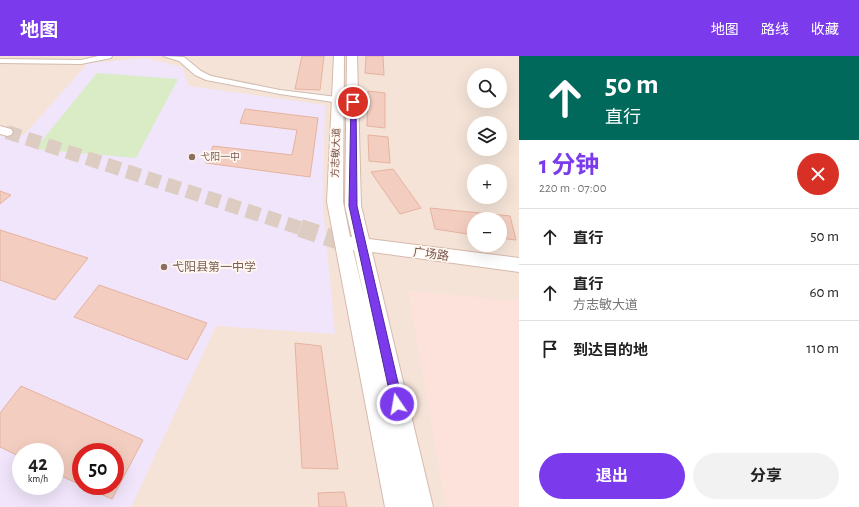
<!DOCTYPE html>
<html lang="zh">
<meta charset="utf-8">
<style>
:root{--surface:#fff;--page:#f2f2f2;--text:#222;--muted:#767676;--line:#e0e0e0;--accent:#7c3aed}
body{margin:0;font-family:"Alegreya Sans","Noto Sans SC",sans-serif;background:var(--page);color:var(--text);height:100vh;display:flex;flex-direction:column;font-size:15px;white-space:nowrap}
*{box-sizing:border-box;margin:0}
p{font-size:13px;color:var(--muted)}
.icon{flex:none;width:22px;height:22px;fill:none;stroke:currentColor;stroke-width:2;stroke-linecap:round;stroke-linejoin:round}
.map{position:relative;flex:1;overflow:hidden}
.sheet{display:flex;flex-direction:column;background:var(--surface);width:340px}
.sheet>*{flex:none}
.guide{background:#00695c;color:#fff;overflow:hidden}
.buttons{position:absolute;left:467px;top:12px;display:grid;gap:8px}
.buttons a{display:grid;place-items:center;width:40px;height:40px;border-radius:50%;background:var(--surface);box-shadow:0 4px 16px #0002;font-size:20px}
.speed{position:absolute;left:12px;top:387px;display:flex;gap:8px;font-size:20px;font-weight:700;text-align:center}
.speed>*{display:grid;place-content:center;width:52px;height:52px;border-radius:50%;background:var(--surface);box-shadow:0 4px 16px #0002;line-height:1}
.speed small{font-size:10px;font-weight:400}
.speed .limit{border:6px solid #d22;background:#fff;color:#111}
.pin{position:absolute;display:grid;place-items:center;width:34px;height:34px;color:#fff;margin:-17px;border:2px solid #fff;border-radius:50%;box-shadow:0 1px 4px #0007}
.me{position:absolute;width:44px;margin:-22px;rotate:348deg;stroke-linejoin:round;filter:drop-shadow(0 0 3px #0008)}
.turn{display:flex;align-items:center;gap:14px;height:84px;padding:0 20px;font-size:18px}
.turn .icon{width:52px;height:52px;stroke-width:2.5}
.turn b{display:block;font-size:28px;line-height:34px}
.round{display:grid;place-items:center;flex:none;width:42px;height:42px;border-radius:21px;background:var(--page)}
.overview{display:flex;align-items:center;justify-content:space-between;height:68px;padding:0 20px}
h1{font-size:24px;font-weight:700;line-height:30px;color:var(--accent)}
.button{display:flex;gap:8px;margin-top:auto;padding:8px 20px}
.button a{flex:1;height:46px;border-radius:24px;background:var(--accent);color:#fff;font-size:16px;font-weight:700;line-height:46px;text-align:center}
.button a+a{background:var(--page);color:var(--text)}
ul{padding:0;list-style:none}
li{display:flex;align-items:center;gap:12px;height:56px;padding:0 20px;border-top:1px solid var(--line)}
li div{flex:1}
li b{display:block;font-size:15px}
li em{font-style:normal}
header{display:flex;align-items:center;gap:24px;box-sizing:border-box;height:56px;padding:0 20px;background:var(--accent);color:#fff}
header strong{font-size:19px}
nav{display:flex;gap:22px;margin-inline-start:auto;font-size:14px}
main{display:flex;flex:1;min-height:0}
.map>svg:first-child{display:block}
</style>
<header>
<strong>地图</strong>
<nav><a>地图</a><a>路线</a><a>收藏</a></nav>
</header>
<main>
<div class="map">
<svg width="519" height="451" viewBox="0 0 519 451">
<rect width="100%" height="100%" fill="#fdf3e9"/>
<!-- residential -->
<path fill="#f5e3d7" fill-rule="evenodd" d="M0 0H519V451H0ZM474 19H500V45H474ZM474 67H500V93H474ZM474 115H500V141H474ZM474 163H500V189H474ZM21 396H55V430H21ZM81 396H115V430H81Z"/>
<!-- commercial -->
<path fill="#fde2dc" d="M408 234 519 246V451H446Z"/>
<!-- education -->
<path fill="#f0e5fa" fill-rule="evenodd" d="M146 2 182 11 189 30 325 49 323 151 335 278 216 270 131 451H0V80L24 79 88 7ZM21 396H55V430H21ZM81 396H115V430H81Z"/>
<!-- green -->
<path fill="#daecc6" d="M97 17 178 23 136 102 35 93Z"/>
<!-- building -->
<path fill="#f3cec0" stroke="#e6b29f" d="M302 0H324L320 34 295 33Z
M366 0H383L384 19 365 17Z
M368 35 385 37V72L367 70Z
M245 53 318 62 310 121 206 107 213 90 292 99 297 74 240 67Z
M368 79 388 81 390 107 369 105Z
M393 113 421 152 400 158 371 116Z
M0 135 11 139 0 148Z
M430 152 510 160 516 184 500 182V163H474V179L435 173Z
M0 174 88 202 55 244 0 224Z
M99 229 207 267 187 304 74 261Z
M295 287 321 290 338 413 302 412Z
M21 330 143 384 112 443 83 430H115V396H81V429L55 417V396H21V401L0 391V357Z
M344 436 347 451H319L318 437Z"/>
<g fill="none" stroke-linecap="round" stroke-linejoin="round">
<!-- secondary-tunnel-far2 -->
<path stroke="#dcccc2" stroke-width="12" stroke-dasharray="12 5.5" stroke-linecap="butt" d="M7 76H8"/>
<!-- secondary-tunnel-far1 -->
<path stroke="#dcccc2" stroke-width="14" stroke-dasharray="14 7" stroke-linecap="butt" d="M7 76 303 173"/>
<!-- secondary-tunnel -->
<path stroke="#dcccc2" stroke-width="18" stroke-dasharray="18 9" stroke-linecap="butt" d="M300 172 343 186"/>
<defs>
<path id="street" d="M98 0H112L111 2 81 8 0 7V3L81 4Z
M163 0 184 1 201 15 211 20 280 34 353 43 357 46 353 49 280 38 206 24 195 19 179 5Z"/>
<path id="secondary" d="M334 0H344L343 146 350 181H352L345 150 347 0H357L361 150 369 183 519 202V216L372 196 433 451H385L327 146ZM353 194H354L365 245Z
M0 70 11 73 13 76 11 79 7 80 0 78Z"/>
</defs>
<!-- street casing -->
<use href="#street" stroke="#d2bbb0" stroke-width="2"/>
<!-- secondary casing -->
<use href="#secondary" stroke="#d6baad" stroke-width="2"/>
<!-- street -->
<use href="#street" fill="#fff" fill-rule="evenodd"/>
<!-- secondary -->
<use href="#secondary" fill="#fff" fill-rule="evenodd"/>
</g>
<!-- route -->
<path fill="#7c3aed" stroke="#51269a" d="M351 44 356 46 357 150 403 348 401 351 397 353 393 351 392 348 349 150Z"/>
<!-- markers -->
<g fill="#8d6e63" stroke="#fff7f0" stroke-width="1.5">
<circle cx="192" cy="101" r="4"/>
<circle cx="164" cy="211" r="4"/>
</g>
<g text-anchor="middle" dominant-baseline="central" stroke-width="3.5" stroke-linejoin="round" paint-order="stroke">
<!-- far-street labels -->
<g font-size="10" fill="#79564b" stroke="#fff7f0">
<text transform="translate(336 97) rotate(-88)">方志敏大道</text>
</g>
<!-- far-education labels -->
<g font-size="10" fill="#785e54" stroke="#fff7f0" text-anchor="start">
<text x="200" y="101">弋阳一中</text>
</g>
<!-- street labels -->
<g font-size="12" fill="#79564b" stroke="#fff7f0">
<text transform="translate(431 198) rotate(7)">广场路</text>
</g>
<!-- education labels -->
<g font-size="12" fill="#785e54" stroke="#fff7f0" text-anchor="start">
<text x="172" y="211">弋阳县第一中学</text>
</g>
</g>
</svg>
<div class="buttons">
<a><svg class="icon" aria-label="search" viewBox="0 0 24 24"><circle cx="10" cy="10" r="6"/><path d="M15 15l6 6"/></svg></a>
<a><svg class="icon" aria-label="layers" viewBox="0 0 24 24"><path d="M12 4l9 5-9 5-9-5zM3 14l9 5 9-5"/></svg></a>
<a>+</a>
<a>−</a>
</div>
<div class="speed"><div>42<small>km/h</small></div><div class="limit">50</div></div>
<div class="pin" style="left:353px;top:46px;background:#d93025"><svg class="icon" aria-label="arrive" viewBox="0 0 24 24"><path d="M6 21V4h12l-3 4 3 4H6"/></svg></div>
<svg class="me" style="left:397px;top:348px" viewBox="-20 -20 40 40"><circle r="17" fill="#7c3aed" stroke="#fff" stroke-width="3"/><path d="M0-11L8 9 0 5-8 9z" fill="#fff"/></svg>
</div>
<section class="sheet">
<div class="guide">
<div class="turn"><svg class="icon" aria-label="ahead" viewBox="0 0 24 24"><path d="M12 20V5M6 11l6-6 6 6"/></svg><div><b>50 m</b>直行</div></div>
</div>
<div class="overview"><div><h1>1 分钟</h1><p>220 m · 07:00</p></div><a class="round" style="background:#d93025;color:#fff"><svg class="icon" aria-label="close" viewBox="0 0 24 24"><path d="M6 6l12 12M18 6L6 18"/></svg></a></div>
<ul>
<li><svg class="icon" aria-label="ahead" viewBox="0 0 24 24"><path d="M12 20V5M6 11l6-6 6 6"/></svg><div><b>直行</b></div><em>50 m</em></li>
<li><svg class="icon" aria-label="ahead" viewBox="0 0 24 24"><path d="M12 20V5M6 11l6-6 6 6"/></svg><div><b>直行</b><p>方志敏大道</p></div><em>60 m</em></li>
<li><svg class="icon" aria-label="arrive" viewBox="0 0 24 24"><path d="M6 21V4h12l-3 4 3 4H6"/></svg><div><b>到达目的地</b></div><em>110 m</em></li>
</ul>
<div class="button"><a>退出</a><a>分享</a></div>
</section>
</main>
